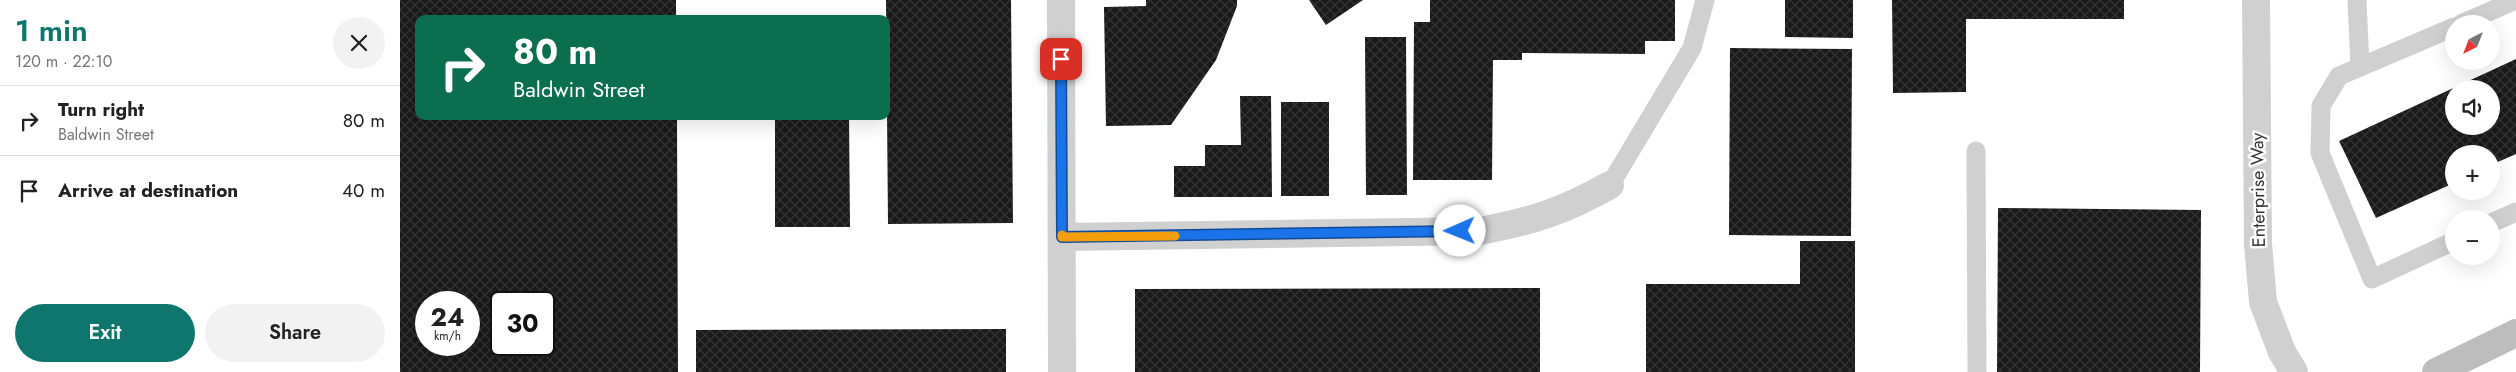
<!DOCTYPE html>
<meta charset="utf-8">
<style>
:root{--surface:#fff;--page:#f2f2f2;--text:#222;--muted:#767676;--line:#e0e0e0;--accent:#0f766e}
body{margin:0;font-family:Jost,sans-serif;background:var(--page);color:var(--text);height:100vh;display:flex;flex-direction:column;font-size:19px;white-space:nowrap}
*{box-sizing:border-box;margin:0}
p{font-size:16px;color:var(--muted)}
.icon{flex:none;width:28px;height:28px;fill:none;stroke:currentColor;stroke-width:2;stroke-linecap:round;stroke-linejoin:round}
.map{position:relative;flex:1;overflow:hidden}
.panel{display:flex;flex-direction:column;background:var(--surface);width:400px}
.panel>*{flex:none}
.guide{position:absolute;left:15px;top:15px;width:475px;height:105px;border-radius:10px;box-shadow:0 5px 20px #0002;background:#0b6e4f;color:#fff;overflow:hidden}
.needle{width:32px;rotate:222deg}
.fabs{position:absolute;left:2045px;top:15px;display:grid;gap:10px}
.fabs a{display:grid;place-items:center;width:55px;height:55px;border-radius:50%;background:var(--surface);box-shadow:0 5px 20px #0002;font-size:25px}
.speed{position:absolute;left:15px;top:291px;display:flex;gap:10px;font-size:25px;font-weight:700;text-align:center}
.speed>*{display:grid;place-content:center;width:65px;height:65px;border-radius:50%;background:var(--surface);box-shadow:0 5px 20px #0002;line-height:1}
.speed small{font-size:12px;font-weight:400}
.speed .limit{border:2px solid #111;border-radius:8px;background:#fff;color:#111}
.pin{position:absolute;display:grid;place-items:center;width:42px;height:42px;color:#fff;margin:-21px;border-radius:10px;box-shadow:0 2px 8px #0006}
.me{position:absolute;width:55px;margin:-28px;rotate:269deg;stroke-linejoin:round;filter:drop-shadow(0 0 4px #0008)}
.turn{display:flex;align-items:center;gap:18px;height:105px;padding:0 15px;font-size:22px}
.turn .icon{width:65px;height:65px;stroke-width:2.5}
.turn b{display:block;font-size:35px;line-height:42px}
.round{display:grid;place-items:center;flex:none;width:52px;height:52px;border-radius:26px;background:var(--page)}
.summary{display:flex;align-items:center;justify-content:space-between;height:85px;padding:0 15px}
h1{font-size:30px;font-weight:600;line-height:38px;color:var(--accent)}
.cta{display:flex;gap:10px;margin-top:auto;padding:10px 15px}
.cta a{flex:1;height:58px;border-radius:30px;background:var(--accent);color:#fff;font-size:20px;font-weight:600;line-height:58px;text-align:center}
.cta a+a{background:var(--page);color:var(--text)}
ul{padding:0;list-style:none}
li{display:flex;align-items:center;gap:15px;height:70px;padding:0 15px;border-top:1px solid var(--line)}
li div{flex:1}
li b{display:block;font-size:19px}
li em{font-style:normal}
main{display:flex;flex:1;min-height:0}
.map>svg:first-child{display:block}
</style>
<main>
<section class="panel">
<div class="summary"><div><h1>1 min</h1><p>120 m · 22:10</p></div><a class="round"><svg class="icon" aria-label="close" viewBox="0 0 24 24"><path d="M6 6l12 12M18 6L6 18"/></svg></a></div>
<ul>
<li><svg class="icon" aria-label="right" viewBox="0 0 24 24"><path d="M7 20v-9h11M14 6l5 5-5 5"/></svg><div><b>Turn right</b><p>Baldwin Street</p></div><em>80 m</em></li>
<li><svg class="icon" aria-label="arrive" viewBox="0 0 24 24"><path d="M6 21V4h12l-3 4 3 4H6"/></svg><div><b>Arrive at destination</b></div><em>40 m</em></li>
</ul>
<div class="cta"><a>Exit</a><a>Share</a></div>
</section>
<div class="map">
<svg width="2116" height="372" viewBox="0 0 2116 372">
<defs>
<pattern id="building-cross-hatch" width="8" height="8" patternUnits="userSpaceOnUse" patternTransform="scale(1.25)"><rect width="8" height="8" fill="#1a1a1a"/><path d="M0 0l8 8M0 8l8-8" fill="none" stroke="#333"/></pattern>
</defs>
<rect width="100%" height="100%" fill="#fff"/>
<!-- building -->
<path fill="url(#building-cross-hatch)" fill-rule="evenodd" d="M0 0H276V19H19V116H277L278 372H0ZM26 302H69V345H26ZM101 302H144V345H101Z
M486 0H611L613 223 488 224Z
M746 0H837V6L816 60 771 125 706 126 704 7 746 6Z
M909 0H963L926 25Z
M1030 0H1275V41H1245V54L1122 53V60H1093L1092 180H1013L1014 22H1030Z
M1385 0H1453V38L1385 37Z
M1492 0H1724V19H1566V92L1493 93Z
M965 37H1006L1007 195H966Z
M1330 48 1452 49 1451 236 1329 235Z
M2116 59V154L2091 165V154H2054V183L1976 218 1939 141ZM2054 89H2091V126H2054Z
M840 96H871L872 197H774V166H805V145H841Z
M881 102H929V196H881Z
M375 116H449L450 227H375Z
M1598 208 1801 210 1800 372H1597Z
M1400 241H1455V372H1246V284H1400Z
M1140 288V372H735V289Z
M606 329V372H296V330Z"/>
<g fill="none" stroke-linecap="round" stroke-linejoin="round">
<!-- lane -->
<path stroke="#d0d0d0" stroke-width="19" d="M1957 0 1960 67
M2061 24 2116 0
M2054 27 1939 76 1921 106 1920 153 1972 279 2054 241
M1576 151 1577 372
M1210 185 1292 48 1305 0
M2091 223 2116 212"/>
<!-- street -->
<path stroke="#d0d0d0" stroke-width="28" d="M661 0 662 372
M1856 0 1858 244 1863 302 1882 352 1894 372
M662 237 1080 231C1133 221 1164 211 1210 185"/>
<!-- secondary -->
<path stroke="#bdbdbd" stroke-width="28" d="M2036 372 2116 333"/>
</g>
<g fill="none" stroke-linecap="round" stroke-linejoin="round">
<defs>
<path id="route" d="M661 59 662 237 1060 231"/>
</defs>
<!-- route casing -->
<use href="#route" stroke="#114b97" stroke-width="12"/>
<!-- route -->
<use href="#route" stroke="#1a73e8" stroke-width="9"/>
<!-- slow -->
<path stroke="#f59e0b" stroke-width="9" d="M662 235V237L775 236"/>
</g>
<g text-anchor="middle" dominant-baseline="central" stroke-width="5" stroke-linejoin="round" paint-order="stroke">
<!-- street labels -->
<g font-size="18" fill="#333" stroke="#fff">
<text transform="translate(1858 190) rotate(-91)">Enterprise Way</text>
</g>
</g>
</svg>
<div class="fabs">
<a><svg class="needle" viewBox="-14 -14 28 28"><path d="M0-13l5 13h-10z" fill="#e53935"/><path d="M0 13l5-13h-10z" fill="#767676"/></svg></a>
<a><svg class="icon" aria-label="sound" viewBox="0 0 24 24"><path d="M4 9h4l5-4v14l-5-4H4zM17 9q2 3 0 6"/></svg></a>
<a>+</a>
<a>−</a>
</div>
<div class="speed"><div>24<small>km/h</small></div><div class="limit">30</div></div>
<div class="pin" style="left:661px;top:59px;background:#d93025"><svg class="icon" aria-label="arrive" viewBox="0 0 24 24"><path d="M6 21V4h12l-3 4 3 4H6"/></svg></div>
<svg class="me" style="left:1060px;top:231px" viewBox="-20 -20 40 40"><circle r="19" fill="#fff"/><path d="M0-13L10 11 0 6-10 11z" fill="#1a73e8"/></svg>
<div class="guide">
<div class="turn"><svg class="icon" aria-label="right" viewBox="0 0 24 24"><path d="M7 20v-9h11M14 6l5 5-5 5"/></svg><div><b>80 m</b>Baldwin Street</div></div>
</div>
</div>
</main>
